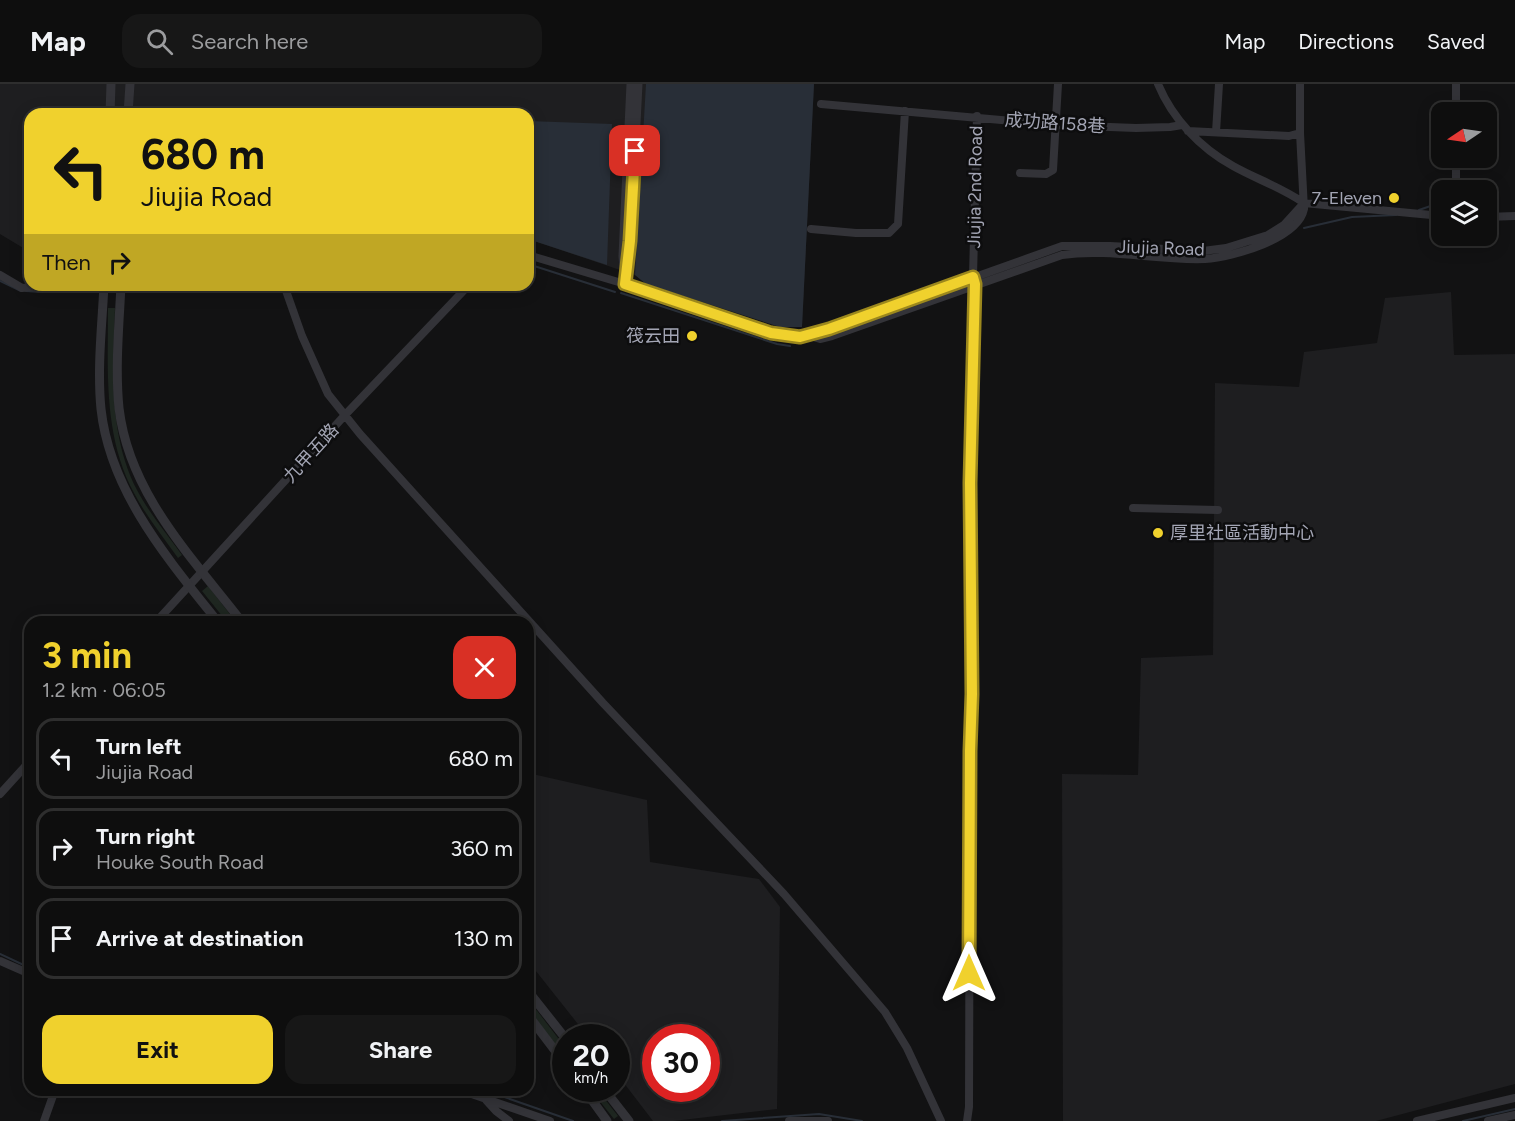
<!DOCTYPE html>
<meta charset="utf-8">
<style>
:root{--surface:#0e0e0e;--page:#171717;--text:#f1f3f6;--muted:#9b9c9e;--line:#2e2e2e;--accent:#f0d12d}
body{margin:0;font-family:Figtree,"Noto Sans TC",sans-serif;background:var(--page);color:var(--text);height:100vh;display:flex;flex-direction:column;font-size:22px;white-space:nowrap}
*{box-sizing:border-box;margin:0}
p{font-size:20px;color:var(--muted)}
.icon{flex:none;width:33px;height:33px;fill:none;stroke:currentColor;stroke-width:2;stroke-linecap:round;stroke-linejoin:round}
.map{position:relative;flex:1;overflow:hidden}
.details{position:absolute;left:24px;top:532px;width:510px;height:480px;display:flex;flex-direction:column;background:var(--surface);border-radius:18px;box-shadow:0 3px 15px #0003,0 0 0 2px var(--line)}
.details>*{flex:none}
.top-card{position:absolute;left:24px;top:24px;width:510px;height:183px;border-radius:18px;box-shadow:0 3px 15px #0003,0 0 0 2px var(--line);background:#f0d12d;color:#111;overflow:hidden}
.needle{width:39px;rotate:257deg}
.buttons{position:absolute;left:1431px;top:18px;display:grid;gap:12px}
.buttons a{display:grid;place-items:center;width:66px;height:66px;border-radius:12px;background:var(--surface);box-shadow:0 3px 15px #0003,0 0 0 2px var(--line);font-size:30px}
.speed{position:absolute;left:552px;top:940px;display:flex;gap:12px;font-size:30px;font-weight:700;text-align:center}
.speed>*{display:grid;place-content:center;width:78px;height:78px;border-radius:50%;background:var(--surface);box-shadow:0 3px 15px #0003,0 0 0 2px var(--line);line-height:1}
.speed small{font-size:15px;font-weight:400}
.speed .limit{border:9px solid #d22;background:#fff;color:#111}
.pin{position:absolute;display:grid;place-items:center;width:51px;height:51px;color:#fff;margin:-26px;border-radius:12px;box-shadow:0 3px 9px #0006}
.me{position:absolute;width:66px;margin:-33px;rotate:0deg;stroke-linejoin:round;filter:drop-shadow(0 0 4px #0008)}
.turn{display:flex;align-items:center;gap:21px;height:126px;padding:0 18px;font-size:27px}
.turn .icon{width:78px;height:78px;stroke-width:2.5}
.turn b{display:block;font-size:42px;line-height:51px}
.then{display:flex;align-items:center;height:57px;padding:0 18px;background:#0003;gap:12px;font-size:22px}
.round{display:grid;place-items:center;flex:none;width:63px;height:63px;border-radius:18px;background:var(--page)}
.head{display:flex;align-items:center;justify-content:space-between;height:102px;padding:0 18px}
h1{font-size:36px;font-weight:700;line-height:45px;color:var(--accent)}
.button{display:flex;gap:12px;margin-top:auto;padding:12px 18px}
.button a{flex:1;height:69px;border-radius:18px;background:var(--accent);color:#111;font-size:24px;font-weight:700;line-height:69px;text-align:center}
.button a+a{background:var(--page);color:var(--text)}
ul{padding:0;list-style:none}
li{display:flex;align-items:center;gap:18px;height:81px;margin:0 12px 9px;padding:0 6px;border:3px solid var(--line);border-radius:18px}
li div{flex:1}
li b{display:block;font-size:22px}
li em{font-style:normal}
header{display:flex;align-items:center;gap:36px;box-sizing:border-box;height:84px;padding:0 30px;background:var(--surface);border-bottom:2px solid var(--line)}
header strong{font-size:28px}
nav{display:flex;gap:33px;margin-inline-start:auto;font-size:21px}
.search{width:420px;height:54px;background:var(--page);display:flex;align-items:center;gap:15px;box-sizing:border-box;padding:0 21px;border-radius:18px;color:var(--muted);font-size:22px}
.map>svg:first-child{display:block}
</style>
<header>
<strong>Map</strong>
<div class="search"><svg class="icon" aria-label="search" viewBox="0 0 24 24"><circle cx="10" cy="10" r="6"/><path d="M15 15l6 6"/></svg>Search here</div>
<nav><a>Map</a><a>Directions</a><a>Saved</a></nav>
</header>
<div class="map">
<svg width="1515" height="1037" viewBox="0 0 1515 1037">
<rect width="100%" height="100%" fill="#121213"/>
<!-- built -->
<path fill="#1e1e20" fill-rule="evenodd" d="M0 0H814L802 243H780L646 200 635 191 528 155V30H30V168L0 150Z
M1451 208 1454 271 1515 270V1000L1376 1037H1063L1062 690 1138 691 1141 574 1213 571 1215 299 1299 303 1304 268 1377 259 1385 214Z
M528 689 647 716 650 778 759 795 780 823 777 1025 673 1037H653L617 990 616 954H589L528 877ZM656 954H706V1005H656Z"/>
<!-- green -->
<path fill="#1e2620" d="M108 224H115C113 285 108 350 137 406 149 429 167 450 182 471L178 474C163 453 146 432 134 409 103 351 108 287 108 224Z
M208 502 236 538H227L202 507Z
M528 915 565 963V973L528 925Z
M590 1005H597L618 1032 614 1035Z"/>
<!-- water -->
<path fill="#282e37" d="M646 0H814L802 243H780L646 200 635 191Z
M528 37 612 40 607 181 528 155Z"/>
<g fill="none" stroke-linecap="round" stroke-linejoin="round">
<!-- stream -->
<path stroke="#282e37" stroke-width="2" d="M1419 126 1442 118
M1304 144 1352 133 1396 131
M1147 168 1186 170
M528 180 615 208
M0 197 21 207
M26 207 41 208 89 201
M621 209 777 260 790 262
M835 247 927 214
M0 870 30 884
M484 1006 573 1037
M722 1037 819 1030 862 1037
M1463 1037 1515 1025"/>
<!-- minor -->
<path stroke="#333338" stroke-width="8" d="M1158 0C1172 34 1200 64 1233 82 1256 95 1281 103 1304 119L1442 132
M1456 0V28
M821 20 1057 41 1136 44 1170 43 1182 41
M1188 47 1289 52 1300 49
M1216 48 1219 0
M1456 74V106
M1020 89 1046 90 1053 86 1058 0
M1486 133 1515 132
M811 145 856 149H889L898 140 905 27
M528 171 625 200 771 249 800 253 829 245 1062 162H1110L1203 167 1226 164 1268 151 1284 141 1304 119
M0 191 22 204 60 201
M284 201 302 252 328 310 360 350 603 619 784 810 885 928 907 964 941 1037
M810 252 820 255 832 252 1062 171C1109 164 1158 177 1205 175 1233 173 1298 155 1304 125L1300 49V0
M1133 424 1218 426
M156 538 345 331 469 201
M0 710 30 677
M0 877 30 890
M460 1006 550 1037
M486 1016 496 1027 509 1037
M44 1037 55 1006
M789 1037H828
M967 1037 969 1023 970 667 972 610 970 398 975 200 973 193 977 32
M1417 1037 1515 1014
M1488 1037 1515 1031"/>
<!-- tertiary -->
<path stroke="#333338" stroke-width="9" d="M110 30 111 0
M128 30 130 0
M624 185 623 172 631 0
M625 200 630 157 638 0
M104 201C102 242 97 284 101 325 110 408 168 475 218 538
M121 201C119 242 115 284 119 324 129 410 192 473 242 538
M528 907 566 955
M528 931 566 981
M584 1005 607 1037
M604 1005 629 1037"/>
</g>
<g fill="none" stroke-linecap="round" stroke-linejoin="round">
<defs>
<path id="route" d="M635 67 630 157 625 200 771 249 800 253 829 245 973 193 975 200 970 399 972 610 970 667 969 889"/>
</defs>
<!-- route casing -->
<use href="#route" stroke="#9c881d" stroke-width="15"/>
<!-- route -->
<use href="#route" stroke="#f0d12d" stroke-width="10"/>
</g>
<!-- markers -->
<g fill="#f0d12d" stroke="#0d0d0e" stroke-width="2">
<circle cx="1394" cy="114" r="6"/>
<circle cx="692" cy="252" r="6"/>
<circle cx="1158" cy="449" r="6"/>
</g>
<g text-anchor="middle" dominant-baseline="central" stroke-width="5" stroke-linejoin="round" paint-order="stroke">
<!-- street labels -->
<g font-size="18" fill="#a3a5b4" stroke="#0d0d0e">
<text transform="translate(1055 39) rotate(4)">成功路158巷</text>
<text transform="translate(975 103) rotate(-89)">Jiujia 2nd Road</text>
<text transform="translate(1161 164) rotate(2)">Jiujia Road</text>
<text transform="translate(311 369) rotate(-48)">九甲五路</text>
</g>
<!-- poi labels -->
<g font-size="18" fill="#a3a5b4" stroke="#0d0d0e" text-anchor="end">
<text x="1382" y="114">7-Eleven</text>
<text x="680" y="252">筏云田</text>
<text x="1170" y="449" text-anchor="start">厚里社區活動中心</text>
</g>
</g>
</svg>
<div class="buttons">
<a><svg class="needle" viewBox="-14 -14 28 28"><path d="M0-13l5 13h-10z" fill="#e53935"/><path d="M0 13l5-13h-10z" fill="#9b9c9e"/></svg></a>
<a><svg class="icon" aria-label="layers" viewBox="0 0 24 24"><path d="M12 4l9 5-9 5-9-5zM3 14l9 5 9-5"/></svg></a>
</div>
<div class="speed"><div>20<small>km/h</small></div><div class="limit">30</div></div>
<div class="pin" style="left:635px;top:67px;background:#d93025"><svg class="icon" aria-label="arrive" viewBox="0 0 24 24"><path d="M6 21V4h12l-3 4 3 4H6"/></svg></div>
<svg class="me" style="left:969px;top:889px" viewBox="-20 -20 40 40"><path d="M0-17L14 15 0 8-14 15z" fill="#f0d12d" stroke="#fff" stroke-width="4"/></svg>
<div class="top-card">
<div class="turn"><svg class="icon" aria-label="left" viewBox="0 0 24 24"><path d="M17 20v-9H6M10 6l-5 5 5 5"/></svg><div><b>680 m</b>Jiujia Road</div></div>
<div class="then">Then<svg class="icon" aria-label="right" viewBox="0 0 24 24"><path d="M7 20v-9h11M14 6l5 5-5 5"/></svg></div>
</div>
<section class="details">
<div class="head"><div><h1>3 min</h1><p>1.2 km · 06:05</p></div><a class="round" style="background:#d93025;color:#fff"><svg class="icon" aria-label="close" viewBox="0 0 24 24"><path d="M6 6l12 12M18 6L6 18"/></svg></a></div>
<ul>
<li><svg class="icon" aria-label="left" viewBox="0 0 24 24"><path d="M17 20v-9H6M10 6l-5 5 5 5"/></svg><div><b>Turn left</b><p>Jiujia Road</p></div><em>680 m</em></li>
<li><svg class="icon" aria-label="right" viewBox="0 0 24 24"><path d="M7 20v-9h11M14 6l5 5-5 5"/></svg><div><b>Turn right</b><p>Houke South Road</p></div><em>360 m</em></li>
<li><svg class="icon" aria-label="arrive" viewBox="0 0 24 24"><path d="M6 21V4h12l-3 4 3 4H6"/></svg><div><b>Arrive at destination</b></div><em>130 m</em></li>
</ul>
<div class="button"><a>Exit</a><a>Share</a></div>
</section>
</div>
